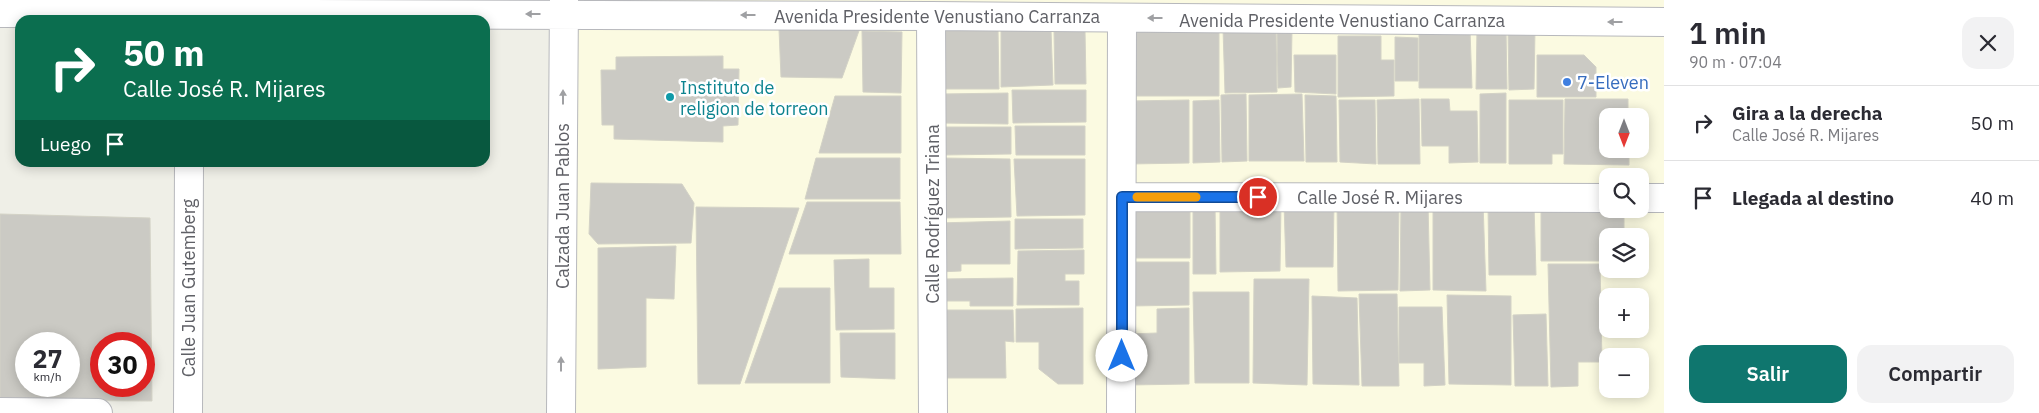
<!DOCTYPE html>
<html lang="es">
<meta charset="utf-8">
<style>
:root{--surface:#fff;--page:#f2f2f3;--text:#2b2b33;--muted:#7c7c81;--line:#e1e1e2;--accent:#0f766e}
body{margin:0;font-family:"IBM Plex Sans",sans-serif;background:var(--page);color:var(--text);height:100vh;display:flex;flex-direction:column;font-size:19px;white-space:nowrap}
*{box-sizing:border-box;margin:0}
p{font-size:16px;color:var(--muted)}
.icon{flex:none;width:28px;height:28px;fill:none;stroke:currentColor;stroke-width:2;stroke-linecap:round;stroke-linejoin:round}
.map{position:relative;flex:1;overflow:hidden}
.details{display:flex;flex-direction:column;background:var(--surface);width:375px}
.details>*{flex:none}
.guide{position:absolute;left:15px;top:15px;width:475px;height:152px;border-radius:15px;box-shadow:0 2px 12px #0003;background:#0b6e4f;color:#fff;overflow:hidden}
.needle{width:32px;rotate:180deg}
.tools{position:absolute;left:1599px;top:108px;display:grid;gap:10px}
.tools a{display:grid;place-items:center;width:50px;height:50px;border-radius:10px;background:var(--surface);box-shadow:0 2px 12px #0003;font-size:25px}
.speed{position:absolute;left:15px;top:332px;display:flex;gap:10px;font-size:25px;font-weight:700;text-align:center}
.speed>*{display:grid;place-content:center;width:65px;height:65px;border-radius:50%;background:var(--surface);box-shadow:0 2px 12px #0003;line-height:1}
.speed small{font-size:12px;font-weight:400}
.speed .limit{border:8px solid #d22;background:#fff;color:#111}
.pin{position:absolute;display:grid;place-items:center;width:42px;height:42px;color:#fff;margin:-21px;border:2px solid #fff;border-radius:50%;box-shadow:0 1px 5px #0007}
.me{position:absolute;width:55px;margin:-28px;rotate:0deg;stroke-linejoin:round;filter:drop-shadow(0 0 4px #0008)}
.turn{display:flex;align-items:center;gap:18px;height:105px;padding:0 25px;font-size:22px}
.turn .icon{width:65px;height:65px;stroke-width:2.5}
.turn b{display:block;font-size:35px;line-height:42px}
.then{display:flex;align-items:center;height:48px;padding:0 25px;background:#0003;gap:10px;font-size:19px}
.round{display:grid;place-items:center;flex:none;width:52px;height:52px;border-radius:15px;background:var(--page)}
.summary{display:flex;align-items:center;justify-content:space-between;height:85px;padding:0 25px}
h1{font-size:30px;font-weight:600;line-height:38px}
.cta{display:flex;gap:10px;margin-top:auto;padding:10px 25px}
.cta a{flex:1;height:58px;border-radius:15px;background:var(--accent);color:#fff;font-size:20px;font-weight:600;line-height:58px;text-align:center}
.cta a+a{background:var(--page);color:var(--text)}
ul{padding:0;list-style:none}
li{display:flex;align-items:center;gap:15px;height:75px;padding:0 25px;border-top:1px solid var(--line)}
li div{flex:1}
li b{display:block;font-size:19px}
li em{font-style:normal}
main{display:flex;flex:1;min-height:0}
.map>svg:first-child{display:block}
</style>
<main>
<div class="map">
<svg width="1664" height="413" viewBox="0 0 1664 413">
<rect width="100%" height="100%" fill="#efefe7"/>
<!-- commercial -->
<path fill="#fbfae1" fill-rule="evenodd" d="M562 0H1664V413H558ZM1608 116H1640V149H1608ZM1608 176H1640V209H1608ZM1608 236H1640V269H1608ZM1608 296H1640V329H1608ZM1608 356H1640V389H1608Z"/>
<!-- building -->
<path fill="#cbcac4" stroke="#d3d2c6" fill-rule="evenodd" d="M1219 26V96H1129V27Z
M860 28 842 78 781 77 779 29Z
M940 28 998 29 999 89H939Z
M1223 28H1276L1277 92 1225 93Z
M1001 29 1051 30 1053 85 1001 87Z
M1277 29H1292L1291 87 1278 88Z
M1477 29H1506L1507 89H1476Z
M1508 29H1535L1534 89 1509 90Z
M1470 30 1472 88H1419V31Z
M862 31 902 32 901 93 863 92Z
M1054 31H1085L1086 84H1055Z
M1338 36H1381V60H1394V96L1338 97Z
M1395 37 1418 38V81H1395Z
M1294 55H1336V94L1295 92Z
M1537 55H1584L1596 67V97H1537Z
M723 56V69H739L738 125 723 126V142L614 139V125H602L601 70H616V57Z
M1012 90H1086V122L1013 123Z
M1008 93V124L942 123V94Z
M1506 93V163H1480V94Z
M1246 94 1247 161 1222 162 1221 95Z
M1302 94 1304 161H1249V95Z
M1305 95 1336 96 1337 162H1306Z
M835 96H901V153H819Z
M1419 99 1420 164H1378L1377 100Z
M1421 99H1449L1450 111H1477L1478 162 1449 163V146H1422Z
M1565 99H1628V116H1608V149H1629V165L1564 164Z
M1189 100V163L1129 164V101Z
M1219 100 1220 162 1193 163V101Z
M1339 100H1375L1376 164 1340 162Z
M1509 100H1563V154H1552V164H1509Z
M1015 126H1085V155H1016Z
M942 127H1011V154L943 155Z
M816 158H900V199H805Z
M942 158 1010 159 1011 217 942 218Z
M1014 159H1085V215L1017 216Z
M591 183 682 184 694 203 691 243 598 244 589 234Z
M1130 200H1190V258H1130Z
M1337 200 1399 202 1398 290 1338 291Z
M1433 201 1483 202 1486 291 1433 290Z
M807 202H900L901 254H789Z
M1220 202 1281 204 1280 271 1220 272Z
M1284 203H1334L1333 267H1286Z
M1401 203H1428L1430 290 1400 291Z
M1541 203 1624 209V236H1608V261H1541Z
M1193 204 1215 205 1216 274H1193Z
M1534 204 1536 275H1489L1488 205Z
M696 207 799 208 740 384H698Z
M0 214 150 218 152 401 0 400ZM26 344H69V386H26ZM101 344H144V386H101Z
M1015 219H1083V248L1015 249Z
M1010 221V264H961V271L938 272V223Z
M676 246 674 299 646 298V367L598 369V248Z
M1084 250V274H1065V281H1079V305H1017L1018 251Z
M869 259V288H894V329L836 330 834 260Z
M1131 262H1189V305L1131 306Z
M1548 264H1600L1602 362H1578V386L1551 387Z
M1013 278V306H970V301H943V279Z
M1254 279H1309L1307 385 1253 383Z
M779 288H830V383H745Z
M1193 292H1249V383H1195Z
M1359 294H1397L1399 386H1362Z
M1447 295 1511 296V385L1449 384Z
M1312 296 1357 298 1359 385 1313 384Z
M1399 307H1442L1445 385 1424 386V363H1399Z
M1083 308V384H1058L1039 369V342H1016V309Z
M1189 308V384L1129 385V334L1157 333V309Z
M942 310H1013L1014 342 1005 341 1006 378H942Z
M1546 314 1548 386H1515L1513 315Z
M840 333H895V379L841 377Z"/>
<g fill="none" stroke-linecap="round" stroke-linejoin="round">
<defs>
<path id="street" d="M0 13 931 16 1664 22
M931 16 933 413
M1122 197 1608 198
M1640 198H1664
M0 412 98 413
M188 413 189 162
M561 413 564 0
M1121 413 1122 18"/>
</defs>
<!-- street casing -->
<use href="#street" stroke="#b7b8bc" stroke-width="30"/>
<!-- street -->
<use href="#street" stroke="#fff" stroke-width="28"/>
</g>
<!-- one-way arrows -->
<defs><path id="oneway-solid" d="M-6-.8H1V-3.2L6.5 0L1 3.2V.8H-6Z" transform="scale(1.25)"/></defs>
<g fill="#9fa0a3">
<use href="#oneway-solid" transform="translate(533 14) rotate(180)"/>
<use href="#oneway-solid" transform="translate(748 15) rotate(-180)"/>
<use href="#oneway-solid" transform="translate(1155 18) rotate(-180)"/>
<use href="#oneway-solid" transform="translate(1615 22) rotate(-180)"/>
<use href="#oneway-solid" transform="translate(563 97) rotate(-90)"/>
<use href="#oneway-solid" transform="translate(561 364) rotate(-90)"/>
</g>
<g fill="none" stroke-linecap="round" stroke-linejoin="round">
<defs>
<path id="route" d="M1122 356V197H1258"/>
</defs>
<!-- route casing -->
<use href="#route" stroke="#114b97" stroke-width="12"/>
<!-- route -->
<use href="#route" stroke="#1a73e8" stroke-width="9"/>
<!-- slow -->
<path stroke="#f59e0b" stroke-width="9" d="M1137 197H1196"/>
</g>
<!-- markers -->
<circle fill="#3f7fe0" stroke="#fff" stroke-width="2" cx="1567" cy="82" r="5"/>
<circle fill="#0f9aa8" stroke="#fff" stroke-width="2" cx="670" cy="97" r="5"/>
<g text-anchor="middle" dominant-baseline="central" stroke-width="5" stroke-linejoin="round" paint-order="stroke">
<!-- street labels -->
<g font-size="18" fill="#5f6066" stroke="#fff">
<text x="937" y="16">Avenida Presidente Venustiano Carranza</text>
<text x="1342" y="20">Avenida Presidente Venustiano Carranza</text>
<text x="1380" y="197">Calle José R. Mijares</text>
<text transform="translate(562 206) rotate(-90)">Calzada Juan Pablos</text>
<text transform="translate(932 214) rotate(-90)">Calle Rodríguez Triana</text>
<text transform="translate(188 288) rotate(-90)">Calle Juan Gutemberg</text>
</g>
<!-- shop labels -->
<g font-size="18" fill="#366cbe" stroke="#fff" text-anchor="start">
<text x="1577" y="82">7-Eleven</text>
</g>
<!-- culture labels -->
<g font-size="18" fill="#0d838f" stroke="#fff" text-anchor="start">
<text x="680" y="87">Instituto de<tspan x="680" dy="21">religion de torreon</tspan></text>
</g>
</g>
</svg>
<div class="tools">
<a><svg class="needle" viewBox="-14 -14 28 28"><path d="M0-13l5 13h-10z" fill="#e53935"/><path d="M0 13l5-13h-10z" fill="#7c7c81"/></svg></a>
<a><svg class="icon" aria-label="search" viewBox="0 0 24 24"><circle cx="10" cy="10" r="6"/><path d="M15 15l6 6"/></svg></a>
<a><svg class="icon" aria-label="layers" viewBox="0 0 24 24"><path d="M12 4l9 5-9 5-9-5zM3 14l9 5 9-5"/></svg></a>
<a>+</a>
<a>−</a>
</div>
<div class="speed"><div>27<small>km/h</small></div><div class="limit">30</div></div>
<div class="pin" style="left:1258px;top:197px;background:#d93025"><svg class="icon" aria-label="arrive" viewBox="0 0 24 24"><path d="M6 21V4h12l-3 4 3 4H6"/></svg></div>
<svg class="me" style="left:1122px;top:356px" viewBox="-20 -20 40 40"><circle r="19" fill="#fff"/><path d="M0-13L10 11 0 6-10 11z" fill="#1a73e8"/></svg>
<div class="guide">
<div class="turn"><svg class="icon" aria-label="right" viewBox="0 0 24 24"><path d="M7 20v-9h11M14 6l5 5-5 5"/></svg><div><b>50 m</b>Calle José R. Mijares</div></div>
<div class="then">Luego<svg class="icon" aria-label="arrive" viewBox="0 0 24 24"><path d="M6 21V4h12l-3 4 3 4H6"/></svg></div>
</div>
</div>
<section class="details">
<div class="summary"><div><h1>1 min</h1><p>90 m · 07:04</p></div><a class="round"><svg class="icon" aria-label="close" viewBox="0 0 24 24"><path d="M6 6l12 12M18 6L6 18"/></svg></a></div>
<ul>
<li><svg class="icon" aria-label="right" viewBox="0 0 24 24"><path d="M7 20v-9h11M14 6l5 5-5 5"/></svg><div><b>Gira a la derecha</b><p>Calle José R. Mijares</p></div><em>50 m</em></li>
<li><svg class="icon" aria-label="arrive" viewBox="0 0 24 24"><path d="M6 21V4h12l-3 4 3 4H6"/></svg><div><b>Llegada al destino</b></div><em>40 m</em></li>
</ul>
<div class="cta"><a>Salir</a><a>Compartir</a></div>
</section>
</main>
